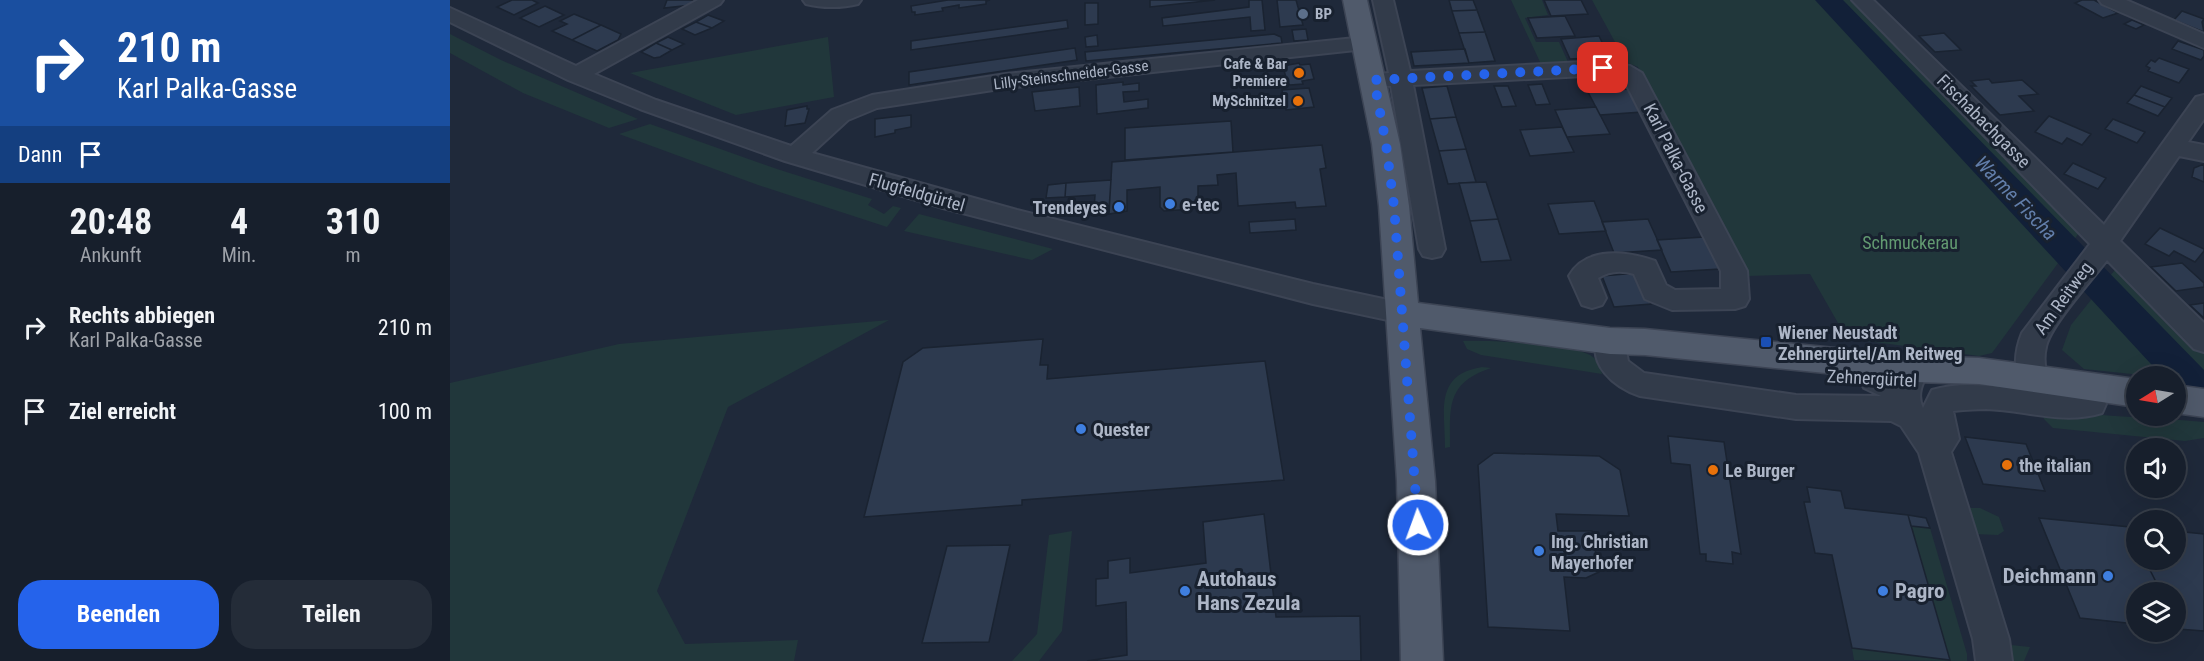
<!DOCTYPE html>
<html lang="de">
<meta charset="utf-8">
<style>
:root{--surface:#171f2c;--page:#242c38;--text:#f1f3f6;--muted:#9ea2a9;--line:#363d48;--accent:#2563eb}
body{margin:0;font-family:"Roboto Condensed",sans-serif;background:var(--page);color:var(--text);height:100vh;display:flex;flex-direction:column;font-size:22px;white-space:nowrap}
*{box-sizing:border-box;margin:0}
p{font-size:20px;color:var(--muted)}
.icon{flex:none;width:33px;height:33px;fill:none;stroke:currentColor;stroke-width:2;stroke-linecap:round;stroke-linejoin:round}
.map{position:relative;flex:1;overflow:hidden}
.details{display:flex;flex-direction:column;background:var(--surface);width:450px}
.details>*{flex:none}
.banner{background:#1a4fa0;color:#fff;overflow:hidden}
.needle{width:39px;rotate:259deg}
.tools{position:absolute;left:1676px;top:366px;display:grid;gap:12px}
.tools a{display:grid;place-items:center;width:60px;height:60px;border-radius:50%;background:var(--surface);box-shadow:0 6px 24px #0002,0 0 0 2px var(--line);font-size:30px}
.pin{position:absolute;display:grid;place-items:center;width:51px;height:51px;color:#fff;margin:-26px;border-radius:12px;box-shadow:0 3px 9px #0006}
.me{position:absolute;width:66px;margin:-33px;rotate:358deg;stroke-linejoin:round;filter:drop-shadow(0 0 4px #0008)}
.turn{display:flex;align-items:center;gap:21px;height:126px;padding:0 18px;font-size:27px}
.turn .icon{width:78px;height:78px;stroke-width:2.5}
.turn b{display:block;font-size:42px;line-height:51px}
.then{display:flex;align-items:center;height:57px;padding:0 18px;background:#0003;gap:12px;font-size:22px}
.eta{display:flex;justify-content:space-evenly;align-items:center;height:102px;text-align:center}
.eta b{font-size:36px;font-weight:700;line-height:42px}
.primary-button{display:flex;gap:12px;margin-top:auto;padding:12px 18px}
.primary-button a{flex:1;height:69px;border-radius:24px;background:var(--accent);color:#fff;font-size:24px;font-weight:700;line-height:69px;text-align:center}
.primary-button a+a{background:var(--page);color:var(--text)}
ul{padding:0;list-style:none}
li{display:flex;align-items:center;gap:18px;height:84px;padding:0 18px}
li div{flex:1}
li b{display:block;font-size:22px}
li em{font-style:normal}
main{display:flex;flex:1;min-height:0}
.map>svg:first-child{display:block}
</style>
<main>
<section class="details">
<div class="banner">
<div class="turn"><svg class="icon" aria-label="right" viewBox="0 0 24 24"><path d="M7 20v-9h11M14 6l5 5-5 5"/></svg><div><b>210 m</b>Karl Palka-Gasse</div></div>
<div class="then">Dann<svg class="icon" aria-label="arrive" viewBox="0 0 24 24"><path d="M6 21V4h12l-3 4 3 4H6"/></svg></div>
</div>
<div class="eta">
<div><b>20:48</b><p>Ankunft</p></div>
<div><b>4</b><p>Min.</p></div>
<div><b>310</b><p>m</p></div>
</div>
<ul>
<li><svg class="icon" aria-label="right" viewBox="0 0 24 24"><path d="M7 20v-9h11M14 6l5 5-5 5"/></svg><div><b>Rechts abbiegen</b><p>Karl Palka-Gasse</p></div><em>210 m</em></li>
<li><svg class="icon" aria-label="arrive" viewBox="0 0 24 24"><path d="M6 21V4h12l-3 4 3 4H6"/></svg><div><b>Ziel erreicht</b></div><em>100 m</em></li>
</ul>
<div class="primary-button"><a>Beenden</a><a>Teilen</a></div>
</section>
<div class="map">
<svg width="1754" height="661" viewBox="0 0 1754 661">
<rect width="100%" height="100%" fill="#1f293a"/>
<!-- green -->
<path fill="#21373b" d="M1061 0H1092L1098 15 1075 18 1086 42H1109L1118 62 1091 64Z
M1142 0H1406L1632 228 1614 255 1542 353 1529 356 1402 339 1392 330 1360 274 1298 276 1188 67 1176 62Z
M0 34 51 60 188 119 159 128 73 93 0 53Z
M378 37 384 97 286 115 180 73Z
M200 124 327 169 422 199 418 205 434 214 443 206 451 208 437 227 308 185 169 134Z
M469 214 603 249 582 260 454 231Z
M1668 266 1754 352V391L1725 387V376H1701L1634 369 1612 350 1621 325Z
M439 320 278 407 207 591 235 644 348 640 344 661H0V383L169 344Z
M1013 341C1037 340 1120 344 1140 355 1147 359 1151 366 1152 374L1031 355 1017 349Z
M1032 367 1041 368C996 383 1000 407 1000 447L995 448C995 410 984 375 1032 367Z
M1591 410C1645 416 1699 417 1754 422V438L1735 441 1603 428 1594 419Z
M1518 508H1530L1549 517 1554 531 1548 535 1524 534 1561 645 1580 647 1574 661H1559L1556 645 1513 514Z
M1461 526 1480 528 1517 654V661L1404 660 1402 648 1499 660Z
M622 531 612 631 589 661H562L587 634 599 535Z"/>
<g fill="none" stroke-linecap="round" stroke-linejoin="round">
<!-- river -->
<path fill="#122038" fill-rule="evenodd" d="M1365 0H1393L1754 370V412L1740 407 1725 391V376H1712Z"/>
</g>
<!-- building -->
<path fill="#2d3a4f" stroke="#1a2331" stroke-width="1.5" d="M62 0H82L88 3 64 15 47 7Z
M217 0H243L242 5 214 8Z
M498 0H540L536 1V4L509 8V5L492 8 493 11 465 15V12H462L461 6Z
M700 0H765L700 7Z
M799 0H812L815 30 801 31 800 17 713 26 712 18 799 7Z
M827 0H846L853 25 830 27Z
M999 0H1023L1027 10 1002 11Z
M1094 0H1131L1138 14 1101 16Z
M1632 0H1644L1668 13 1653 18 1625 3Z
M635 3H648V24L635 25Z
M95 6 114 15 89 27 70 18Z
M1027 10 1035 32 1009 33 1002 11Z
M1732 11 1754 19 1752 22 1754 32 1724 20Z
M124 14 151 25 122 40 102 31 117 24 110 21Z
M258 15 274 21 262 28 246 22Z
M1115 16 1125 36 1087 38 1078 18Z
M617 20 618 28 461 50V41Z
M1682 20 1694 25 1686 29 1674 24Z
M246 22 262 28 245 35 232 29Z
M151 25 171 34 168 40 147 51 122 40Z
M856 29 858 40 844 41 842 30Z
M1035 32 1045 61 1019 63 1009 33Z
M1494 33 1511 50 1485 52 1469 36Z
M824 34 831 37 832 43 636 61 635 52Z
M647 35 648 46 636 47 635 37Z
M1149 36 1159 57 1120 59 1111 39Z
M218 37 234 44 222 50 206 43Z
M1728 41 1754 50V56L1751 60 1722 49Z
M206 43 222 50 210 57 204 58 191 52Z
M625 48 627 60 459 85V72Z
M1015 49 1019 63 964 66 961 52Z
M1709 58 1739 69 1729 83 1698 71 1700 68 1696 66 1701 60 1705 62Z
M849 63 850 65 860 64 864 79 852 81 853 84 840 85 837 82 833 66Z
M1539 79 1542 83 1572 80 1588 94 1569 96 1584 111 1550 115 1521 86H1526L1521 81Z
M673 82V85L689 83V91L673 92 674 102 698 99V108L647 114 646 85Z
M1092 84 1100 104 1086 105 1078 85Z
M997 86 1006 117 980 119 972 88Z
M1044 86H1058L1066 106 1052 107Z
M1691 86 1722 98 1715 107 1684 95Z
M629 87 630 106 585 111 582 92Z
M859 88 864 107 836 110 832 90Z
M1179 89 1192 112 1150 115 1138 92Z
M1684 95 1715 107 1708 116 1677 103Z
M357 106V109H359L355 123 335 126 337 110Z
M1146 107 1160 134 1117 137 1105 110Z
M461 115V127L445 130V133L425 137V119Z
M1599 116 1641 134 1632 145 1617 138 1612 144 1585 132Z
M1006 117 1016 149 989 151 980 119Z
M1663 119 1695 132 1687 143 1655 129Z
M781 121 783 152 675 160V128Z
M1112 127 1124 152 1080 156 1070 130Z
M872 145 876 168 870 169 876 206 846 208 845 202 788 206 786 173 767 175 768 185 748 186V205L743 209 714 211 710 207V187L677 190V211L659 214 662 162Z
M1016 149 1026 182 998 184 989 151Z
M1623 163 1656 178 1648 189 1614 174Z
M1754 164V182L1742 177 1744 168Z
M661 180 659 209 644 210 645 195 615 197 616 183Z
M1036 182 1048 219 1020 221 1009 183Z
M616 183 615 197 596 198 598 185Z
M1144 201 1156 231 1109 234 1098 204Z
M845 219 846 230 800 233 799 222Z
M1048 219 1061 260 1031 262 1020 221Z
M1198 219 1212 250 1164 253 1152 222Z
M1710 228 1754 249V251L1745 262 1724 251 1719 256 1695 244Z
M1254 237 1270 269 1221 272 1207 240Z
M1732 263 1754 283V287L1726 291 1701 267Z
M1187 273 1201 304 1164 307 1152 276Z
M1754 303V318L1740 305Z
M593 339 590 365H598L597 379 815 361 834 480 572 500V505L414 517 453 362 473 348Z
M1218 436 1274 442 1291 554 1282 552 1283 564 1256 561V554H1250L1240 465 1221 463Z
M1515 437 1576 444 1595 491 1533 484Z
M1044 453 1149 456 1170 470 1179 516 1106 514 1108 531H1142L1149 572 1136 578 1114 577 1120 631 1038 627 1028 465Z
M1357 487 1391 491 1395 508 1458 515 1500 660 1402 648 1382 555 1365 553 1354 502H1360Z
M814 514 826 617 910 616 911 661H637L677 655 676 602 646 606V579L658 578V561L680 558V573L756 563 753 522Z
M1458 515 1476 518 1480 528 1461 526Z
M1589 518 1680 527 1686 540V560H1695L1711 592H1686V624L1630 618Z
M1725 531 1754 534V631L1728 629 1725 622V592H1711L1695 560H1725Z
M560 545 539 642 472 643 497 546Z"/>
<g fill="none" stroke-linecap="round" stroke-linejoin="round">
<defs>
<path id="minor" d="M248 0H273L270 4 144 74 206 100 341 146 382 110 422 95 556 74 915 37 922 39 926 43 922 47 915 49 556 88 427 108 398 120 362 153 567 210 863 284 952 303 962 306 966 313 962 320 952 323 863 304 493 208 335 161 190 109 118 80 0 22V8L126 66Z
M353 0H411L408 4C393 8 371 8 356 4Z
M923 0H943L960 71 1153 61 1180 66 1192 73 1297 271 1299 299 1295 306 1285 309 1222 310 1195 299 1184 274C1171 270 1159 271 1148 278L1156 298 1152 305 1142 308 1132 305 1119 276C1136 246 1177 251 1205 261L1216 285 1225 290 1271 289V271L1175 82 1166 77 1153 75 963 85 995 249 991 256 982 258 973 256 969 249 941 86 916 85 913 80 916 75 939 73Z
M1402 0H1423L1654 225 1746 97 1754 95V119L1738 142 1754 145V161L1729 156 1670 241 1754 323V352L1744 349 1657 260C1642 280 1600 326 1596 347 1592 363 1597 378 1603 393L1641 392 1652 395 1656 404 1652 413C1613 425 1575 410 1536 409 1525 409 1514 410 1503 411L1509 439 1501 452 1559 639 1562 661H1526L1523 639 1469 453 1451 426 1441 421 1346 419 1190 396C1165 388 1134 363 1150 333L1160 330 1170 333 1174 341 1178 361 1194 373 1346 395 1431 396 1414 388 1410 380 1414 372 1425 368 1445 376 1455 361 1465 357 1475 361 1480 369C1473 382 1466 394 1473 408L1482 390C1510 381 1543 386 1571 389 1564 369 1564 353 1572 333L1640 244Z
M1649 0H1676L1754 34V48L1652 4Z"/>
<path id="major" d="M893 0H917L950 144 959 206 968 303 1160 328 1195 329 1465 356 1529 358 1686 379V407L1529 384 1465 382 1195 355 1160 354 970 328 985 481 993 661H951L947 481 929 206 922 144Z
M1725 385 1754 389V417L1725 413Z"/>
</defs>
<!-- minor casing -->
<use href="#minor" stroke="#3c4454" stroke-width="4"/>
<!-- major casing -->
<use href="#major" stroke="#3c4454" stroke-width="3"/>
<!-- minor -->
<use href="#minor" fill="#323b4a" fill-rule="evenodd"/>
<!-- major -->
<use href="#major" fill="#505a6b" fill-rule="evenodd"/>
</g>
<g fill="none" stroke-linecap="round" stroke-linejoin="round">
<!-- route -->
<path stroke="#2563eb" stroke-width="10" stroke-dasharray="0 18" d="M968 525 944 206 936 144 924 80 1153 68"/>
</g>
<!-- markers -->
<circle fill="#5c6f8a" stroke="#18212f" stroke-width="2" cx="853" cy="14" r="6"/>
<g fill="#e8710a" stroke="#18212f" stroke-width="2">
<circle cx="849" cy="73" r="6"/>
<circle cx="848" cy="101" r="6"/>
<circle cx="1557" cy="465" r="6"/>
<circle cx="1263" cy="470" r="6"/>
</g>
<g fill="#3f7fe0" stroke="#18212f" stroke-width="2">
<circle cx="720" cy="204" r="6"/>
<circle cx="669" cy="207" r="6"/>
<circle cx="631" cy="429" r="6"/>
<circle cx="1089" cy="551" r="6"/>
<circle cx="1658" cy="576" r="6"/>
<circle cx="735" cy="591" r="6"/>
<circle cx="1433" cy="591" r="6"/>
</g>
<rect fill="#1a4fb4" stroke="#18212f" stroke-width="2" x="1310" y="336" width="12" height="12" rx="3"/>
<g text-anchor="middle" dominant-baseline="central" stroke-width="6" stroke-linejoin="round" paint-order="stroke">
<!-- far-poi labels -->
<g font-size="15" font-weight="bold" fill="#adb6c7" stroke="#18212f" text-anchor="end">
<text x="865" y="14" text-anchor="start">BP</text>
<text x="837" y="64">Cafe &amp; Bar<tspan x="837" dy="17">Premiere</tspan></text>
<text x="836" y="101">MySchnitzel</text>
</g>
<!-- far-street labels -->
<g font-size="15" fill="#adb6c7" stroke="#18212f">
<text transform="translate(621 75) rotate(-7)">Lilly-Steinschneider-Gasse</text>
</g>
<!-- street labels -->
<g font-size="18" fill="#adb6c7" stroke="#18212f">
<text transform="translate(1534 121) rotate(45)">Fischabachgasse</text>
<text transform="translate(1226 158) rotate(63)">Karl Palka-Gasse</text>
<text transform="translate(467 192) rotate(16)">Flugfeldgürtel</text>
<text transform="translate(1613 298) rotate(-54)">Am Reitweg</text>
<text transform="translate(1422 378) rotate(3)">Zehnergürtel</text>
</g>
<!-- poi labels -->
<g font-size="18" font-weight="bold" fill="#adb6c7" stroke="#18212f" text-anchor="start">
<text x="732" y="204">e-tec</text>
<text x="657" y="207" text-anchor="end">Trendeyes</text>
<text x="1328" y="332">Wiener Neustadt<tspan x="1328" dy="21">Zehnergürtel/Am Reitweg</tspan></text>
<text x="643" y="429">Quester</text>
<text x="1569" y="465">the italian</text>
<text x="1275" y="470">Le Burger</text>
<text x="1101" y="541">Ing. Christian<tspan x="1101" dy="21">Mayerhofer</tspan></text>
</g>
<!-- park labels -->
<g font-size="18" fill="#629a71" stroke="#18212f">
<text x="1460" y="242">Schmuckerau</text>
</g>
<!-- water labels -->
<g font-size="20" font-style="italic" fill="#627eaa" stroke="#18212f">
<text transform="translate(1566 198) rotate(46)">Warme Fischa</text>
</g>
<!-- near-poi labels -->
<g font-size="21" font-weight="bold" fill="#adb6c7" stroke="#18212f" text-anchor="start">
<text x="1646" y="576" text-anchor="end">Deichmann</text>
<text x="747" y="579">Autohaus<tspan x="747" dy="24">Hans Zezula</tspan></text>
<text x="1445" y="591">Pagro</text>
</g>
</g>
</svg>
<div class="tools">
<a><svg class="needle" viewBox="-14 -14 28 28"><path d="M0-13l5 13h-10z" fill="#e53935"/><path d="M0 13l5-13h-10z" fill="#9ea2a9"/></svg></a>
<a><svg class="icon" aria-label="sound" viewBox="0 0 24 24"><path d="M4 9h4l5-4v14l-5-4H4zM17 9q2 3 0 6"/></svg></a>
<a><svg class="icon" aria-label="search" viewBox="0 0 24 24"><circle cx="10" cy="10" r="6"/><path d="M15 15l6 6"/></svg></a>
<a><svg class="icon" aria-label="layers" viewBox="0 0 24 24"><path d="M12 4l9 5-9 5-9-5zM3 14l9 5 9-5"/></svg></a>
</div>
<div class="pin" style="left:1153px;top:68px;background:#d93025"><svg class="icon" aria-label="arrive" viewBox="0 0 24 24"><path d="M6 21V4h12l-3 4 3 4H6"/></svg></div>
<svg class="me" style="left:968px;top:525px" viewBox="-20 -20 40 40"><circle r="17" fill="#2563eb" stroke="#fff" stroke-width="3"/><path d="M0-11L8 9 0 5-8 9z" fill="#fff"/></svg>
</div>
</main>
